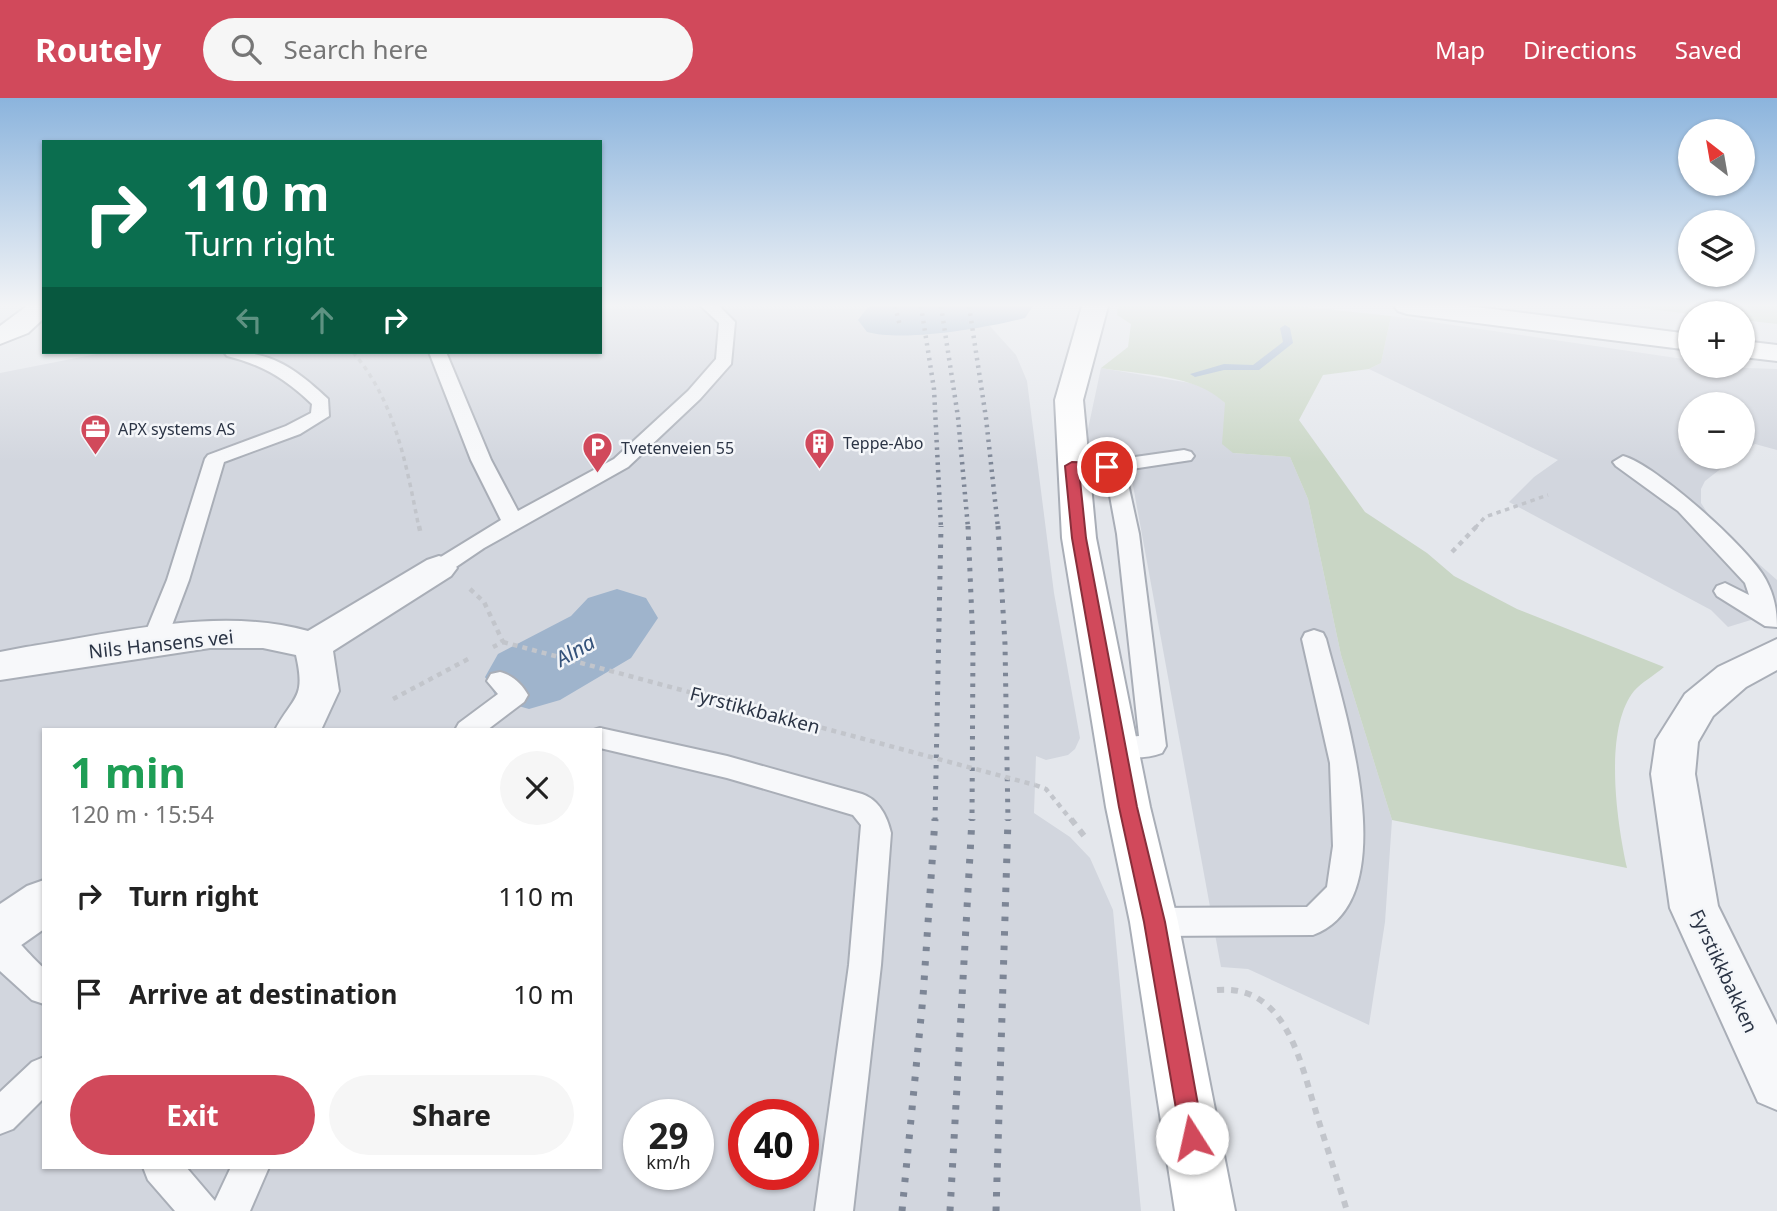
<!DOCTYPE html>
<meta charset="utf-8">
<style>
:root{--surface:#fff;--page:#f6f6f6;--text:#222;--muted:#767676;--accent:#d1495b}
body{margin:0;font-family:"Noto Sans",sans-serif;background:var(--page);color:var(--text);height:100vh;display:flex;flex-direction:column;font-size:26px;white-space:nowrap}
*{box-sizing:border-box;margin:0}
p{font-size:23px;color:var(--muted)}
.icon{flex:none;width:38px;height:38px;fill:none;stroke:currentColor;stroke-width:2;stroke-linecap:round;stroke-linejoin:round}
.map{position:relative;flex:1;overflow:hidden}
.sheet{position:absolute;left:42px;top:630px;width:560px;height:441px;display:flex;flex-direction:column;background:var(--surface);border-radius:0px;box-shadow:0 2px 5px #0004}
.sheet>*{flex:none}
.top-card{position:absolute;left:42px;top:42px;width:560px;height:214px;border-radius:0px;box-shadow:0 2px 5px #0004;background:#0b6e4f;color:#fff;overflow:hidden}
.needle{width:46px;rotate:329deg}
.controls{position:absolute;left:1678px;top:21px;display:grid;gap:14px}
.controls a{display:grid;place-items:center;width:77px;height:77px;border-radius:50%;background:var(--surface);box-shadow:0 2px 5px #0004;font-size:35px}
.speed{position:absolute;left:623px;top:1001px;display:flex;gap:14px;font-size:35px;font-weight:700;text-align:center}
.speed>*{display:grid;place-content:center;width:91px;height:91px;border-radius:50%;background:var(--surface);box-shadow:0 2px 5px #0004;line-height:1}
.speed small{font-size:18px;font-weight:400}
.speed .limit{border:10px solid #d22;background:#fff;color:#111}
.pin{position:absolute;display:grid;place-items:center;width:60px;height:60px;color:#fff;margin:-30px;border:4px solid #fff;border-radius:50%;box-shadow:0 2px 7px #0007}
.me{position:absolute;width:77px;margin:-38px;rotate:350deg;stroke-linejoin:round;filter:drop-shadow(0 0 5px #0008)}
.turn{display:flex;align-items:center;gap:24px;height:147px;padding:0 28px;font-size:32px}
.turn .icon{width:91px;height:91px;stroke-width:2.5}
.turn b{display:block;font-size:49px;line-height:60px}
.lanes{display:flex;align-items:center;height:66px;padding:0 28px;background:#0003;justify-content:center;gap:35px;direction:ltr}
.lanes .off{opacity:.35}
.round{display:grid;place-items:center;flex:none;width:74px;height:74px;border-radius:37px;background:var(--page)}
.head{display:flex;align-items:center;justify-content:space-between;height:119px;padding:0 28px}
h1{font-size:42px;font-weight:700;line-height:52px;color:#1e9e55}
.button{display:flex;gap:14px;margin-top:auto;padding:14px 28px}
.button a{flex:1;height:80px;border-radius:42px;background:var(--accent);color:#fff;font-size:28px;font-weight:700;line-height:80px;text-align:center}
.button a+a{background:var(--page);color:var(--text)}
ul{padding:0;list-style:none}
li{display:flex;align-items:center;gap:21px;height:98px;padding:0 28px}
li div{flex:1}
li b{display:block;font-size:26px}
li em{font-style:normal}
header{display:flex;align-items:center;gap:42px;box-sizing:border-box;height:98px;padding:0 35px;background:var(--accent);color:#fff}
header strong{font-size:33px}
nav{display:flex;gap:38px;margin-inline-start:auto;font-size:24px}
.search{width:490px;height:63px;background:var(--page);display:flex;align-items:center;gap:18px;box-sizing:border-box;padding:0 24px;border-radius:38px;color:var(--muted);font-size:26px}
.map>svg:first-child{display:block}
</style>
<header>
<strong>Routely</strong>
<div class="search"><svg class="icon" aria-label="search" viewBox="0 0 24 24"><circle cx="10" cy="10" r="6"/><path d="M15 15l6 6"/></svg>Search here</div>
<nav><a>Map</a><a>Directions</a><a>Saved</a></nav>
</header>
<div class="map">
<svg width="1777" height="1113" viewBox="0 0 1777 1113">
<rect width="100%" height="100%" fill="#e4e7ec"/>
<!-- built -->
<path fill="#d2d6de" fill-rule="evenodd" d="M600 208H983L988 226 1016 257 1027 283 1054 495 1080 640 1075 651 1068 657 1046 662 1036 658 1034 715 1070 739 1090 760 1113 812 1141 1113H0V275L107 254H600ZM44 632H600V1069H44ZM639 1017H698V1076H639ZM744 1017H803V1076H744Z
M1391 218 1690 262V268L1777 271V352L1755 346 1743 354V306H1690V359H1736L1705 383 1701 391V405L1716 428 1777 482V514L1728 529 1711 512 1509 404 1534 379 1558 362 1369 271 1381 265Z
M1101 270 1190 285 1213 293 1225 305 1233 355 1290 359 1308 401 1341 557 1392 722 1385 824 1369 927 1248 871 1221 869 1128 360 1085 345Z"/>
<!-- green -->
<path fill="#c9d6c5" d="M1118 208H1297L1391 218 1381 265 1369 271 1323 277 1299 322 1365 414 1427 455 1454 478 1517 511 1664 569C1655 577 1642 584 1634 593 1603 632 1617 725 1627 770L1392 722 1341 557 1308 401 1290 359 1233 355 1222 346 1225 305C1195 276 1141 277 1101 270L1128 249 1131 226 1117 217Z
M1626 208H1777V226L1743 222V215L1690 216Z"/>
<g fill="none" stroke-linecap="round" stroke-linejoin="round">
<!-- stream -->
<path fill="#9fb4cc" fill-rule="evenodd" d="M1285 227 1290 230 1293 245 1259 272H1224L1195 279 1190 276 1224 266 1253 267 1283 244 1280 230Z"/>
<!-- river -->
<path fill="#9fb4cc" fill-rule="evenodd" d="M873 208H1033L1025 220C985 230 905 244 867 234L858 222 867 210Z
M617 491 646 500 658 520 631 560 560 602 529 611 498 602 485 579 498 556 571 518 588 500Z"/>
<defs>
<path id="lane" d="M701 208H719L735 224 731 266 700 301 628 369 484 450 447 475H431L428 470 431 465 501 422 471 362 429 254H446L491 362 518 413 614 361 688 293 716 261 719 225Z
M224 254C270 252 295 270 328 301L329 318 300 336 224 364 189 482 166 543 163 549 154 552 145 549 142 543 167 482 205 361 208 357 286 328 311 315 312 306C286 281 261 266 227 258Z
M1184 352 1191 354 1194 358 1191 362 1125 372 1139 436 1166 648 1162 655C1146 661 1124 661 1108 655L1104 648 1108 641 1139 638 1117 436 1106 376 1072 374 1062 368 1072 362 1107 363Z
M1623 358C1655 366 1751 452 1766 482 1774 497 1777 512 1777 529L1765 528 1717 498 1714 493 1717 488 1725 485 1749 497 1745 485 1678 413 1616 368 1613 364Z
M1314 532 1323 535 1326 541C1344 611 1407 802 1313 837L1154 838 1143 834 1139 824 1143 814 1154 810 1307 809 1327 789 1333 748 1330 665 1302 541 1305 535Z
M500 574C512 577 522 586 528 597L524 604 487 632H455L459 625 498 596 487 583 491 576Z
M600 630 727 658 862 696C879 702 887 718 891 735L881 867 853 1113H815L849 867 861 727 853 717 727 680 600 650V632H594Z
M0 830C15 836 29 858 44 870V906L32 902 0 873Z
M44 959V1000L13 1031 0 1036V994L32 964Z
M143 1069H186L215 1103 231 1069H269L250 1113H175L148 1082Z"/>
<path id="street" d="M439 458 451 462 457 470 451 478 333 553 339 593 321 632H275C294 597 306 601 296 557L263 550H210L0 582V554L26 549C117 535 218 508 308 533L427 462Z
M1777 541V572L1746 589 1713 618 1698 644 1695 676 1718 808 1777 927V1012L1758 1004 1670 810 1651 676 1656 642 1685 596 1718 569Z
M44 782V831L17 850 0 856V806L27 788Z"/>
<path id="secondary" d="M27 208H44V220L28 235 0 246V228Z
M1082 208H1108L1083 302 1096 440 1150 709 1178 824 1235 1113H1175L1130 824 1106 709 1062 440 1055 302Z
M1394 208H1468L1690 236V252L1407 216 1398 213Z
M1743 243 1777 247V263L1743 259Z"/>
</defs>
<!-- lane casing -->
<use href="#lane" stroke="#a9aeb7" stroke-width="4"/>
<!-- street casing -->
<use href="#street" stroke="#a9aeb7" stroke-width="4"/>
<!-- secondary casing -->
<use href="#secondary" stroke="#a9aeb7" stroke-width="4"/>
<!-- path-far2 -->
<path stroke="#c2c5cb" stroke-width="3.5" stroke-dasharray="4.5 4.5" stroke-linecap="butt" d="M353 254C396 305 406 366 419 430
M1475 430 1485 419 1548 397"/>
<!-- path-far1 -->
<path stroke="#c2c5cb" stroke-width="4.5" stroke-dasharray="5 5" stroke-linecap="butt" d="M419 428 421 437
M1452 454 1477 428
M470 491 484 504 503 544 493 549
M393 601 470 560
M1035 687 1046 691 1072 723"/>
<!-- path -->
<path stroke="#c2c5cb" stroke-width="6" stroke-dasharray="7 7" stroke-linecap="butt" d="M1071 721 1085 739
M1217 892C1286 886 1300 963 1316 1014 1326 1047 1337 1080 1347 1113"/>
<!-- lane -->
<use href="#lane" fill="#f7f8fa" fill-rule="evenodd"/>
<!-- street -->
<use href="#street" fill="#f7f8fa" fill-rule="evenodd"/>
<!-- secondary -->
<use href="#secondary" fill="#fff" fill-rule="evenodd"/>
<!-- rail-far2 -->
<path stroke="#7d8696" stroke-width="4.5" stroke-dasharray="2.5 5" stroke-linecap="butt" d="M895 208 900 228
M921 208 934 291 941 430
M941 208 958 319 968 430
M969 208 986 320 998 430"/>
<!-- rail-far1 -->
<path stroke="#7d8696" stroke-width="5" stroke-dasharray="3.5 7" stroke-linecap="butt" d="M968 428 973 545 972 723
M998 428 1005 546 1008 723
M935 723 941 428"/>
<!-- rail -->
<path stroke="#7d8696" stroke-width="7" stroke-dasharray="4.5 10" stroke-linecap="butt" d="M902 1113 923 899 935 721
M950 1113 972 721
M996 1113 1008 721"/>
<!-- path-bridge -->
<path stroke="#c2c5cb" stroke-width="4.5" stroke-dasharray="5 5" stroke-linecap="butt" d="M503 544 1035 687"/>
</g>
<!-- sky -->
<linearGradient id="sky" x2="0" y2="1"><stop stop-color="#8bb4dd"/><stop offset="0.57" stop-color="#f3f4f6"/><stop offset="1" stop-color="#f3f4f6" stop-opacity="0"/></linearGradient>
<rect width="1777" height="364" fill="url(#sky)"/>
<!-- route -->
<path fill="#d1495b" stroke="#882f3b" stroke-width="2" d="M1072 364 1107 365 1114 369 1107 372H1079L1086 440 1137 709 1165 824 1204 1040 1201 1049 1192 1052 1184 1049 1181 1040 1144 824 1119 709 1072 440 1065 368Z"/>
<!-- icons -->
<defs>
<symbol id="office-pin" viewBox="-11 -11 22 30"><path d="M0 17L-7.5 6A9.5 9.5 0 1 1 7.5 6Z" fill="#d1495b" stroke="#f4f6f9"/><path d="M-6-3h4V-5.5h4V-3h4V5H-6ZM-1-4.5V-3h2v-1.5ZM-6 0V1H6V0Z" fill="#fff"/></symbol>
<symbol id="building-pin" viewBox="-11 -11 22 30"><path d="M0 17L-7.5 6A9.5 9.5 0 1 1 7.5 6Z" fill="#d1495b" stroke="#f4f6f9"/><path d="M-4-6H4V6H1V3H-1V6H-4ZM-2.5-4.3h1.7v1.8h-1.7ZM.8-4.3h1.7v1.8H.8ZM-2.5-1h1.7V.8h-1.7ZM.8-1h1.7V.8H.8Z" fill="#fff"/></symbol>
<symbol id="parking-pin" viewBox="-11 -11 22 30"><path d="M0 17L-7.5 6A9.5 9.5 0 1 1 7.5 6Z" fill="#d1495b" stroke="#f4f6f9"/><path d="M-3.5-5.5H1a3.5 3.5 0 0 1 0 7H-1V5.5H-3.5ZM-1-3.4V-.6H.8a1.4 1.4 0 0 0 0-2.8Z" fill="#fff"/></symbol>
</defs>
<g fill-rule="evenodd">
<use href="#office-pin" x="78" y="314" width="35" height="47"/>
<use href="#building-pin" x="802" y="328" width="35" height="47"/>
<use href="#parking-pin" x="580" y="332" width="35" height="47"/>
</g>
<g text-anchor="middle" dominant-baseline="central" stroke-width="5" stroke-linejoin="round" paint-order="stroke">
<!-- far-poi labels -->
<g font-size="16" fill="#2b3445" stroke="#f4f6f9" text-anchor="start">
<text x="118" y="331">APX systems AS</text>
<text x="843" y="345">Teppe-Abo</text>
<text x="621" y="350">Tvetenveien 55</text>
</g>
<!-- street labels -->
<g font-size="19" fill="#2b3445" stroke="#f4f6f9">
<text transform="translate(161 546) rotate(-6)">Nils Hansens vei</text>
<text transform="translate(755 612) rotate(15)">Fyrstikkbakken</text>
<text transform="translate(1724 873) rotate(65)">Fyrstikkbakken</text>
</g>
<!-- water labels -->
<g font-size="21" font-style="italic" fill="#34527a" stroke="#f4f6f9">
<text transform="translate(575 552) rotate(-30)">Alna</text>
</g>
</g>
</svg>
<div class="controls">
<a><svg class="needle" viewBox="-14 -14 28 28"><path d="M0-13l5 13h-10z" fill="#e53935"/><path d="M0 13l5-13h-10z" fill="#767676"/></svg></a>
<a><svg class="icon" aria-label="layers" viewBox="0 0 24 24"><path d="M12 4l9 5-9 5-9-5zM3 14l9 5 9-5"/></svg></a>
<a>+</a>
<a>−</a>
</div>
<div class="speed"><div>29<small>km/h</small></div><div class="limit">40</div></div>
<div class="pin" style="left:1107px;top:369px;background:#d93025"><svg class="icon" aria-label="arrive" viewBox="0 0 24 24"><path d="M6 21V4h12l-3 4 3 4H6"/></svg></div>
<svg class="me" style="left:1192px;top:1040px" viewBox="-20 -20 40 40"><circle r="19" fill="#fff"/><path d="M0-13L10 11 0 6-10 11z" fill="#d1495b"/></svg>
<div class="top-card">
<div class="turn"><svg class="icon" aria-label="right" viewBox="0 0 24 24"><path d="M7 20v-9h11M14 6l5 5-5 5"/></svg><div><b>110 m</b>Turn right</div></div>
<div class="lanes"><svg class="icon off" aria-label="left" viewBox="0 0 24 24"><path d="M17 20v-9H6M10 6l-5 5 5 5"/></svg><svg class="icon off" aria-label="ahead" viewBox="0 0 24 24"><path d="M12 20V5M6 11l6-6 6 6"/></svg><svg class="icon" aria-label="right" viewBox="0 0 24 24"><path d="M7 20v-9h11M14 6l5 5-5 5"/></svg></div>
</div>
<section class="sheet">
<div class="head"><div><h1>1 min</h1><p>120 m · 15:54</p></div><a class="round"><svg class="icon" aria-label="close" viewBox="0 0 24 24"><path d="M6 6l12 12M18 6L6 18"/></svg></a></div>
<ul>
<li><svg class="icon" aria-label="right" viewBox="0 0 24 24"><path d="M7 20v-9h11M14 6l5 5-5 5"/></svg><div><b>Turn right</b></div><em>110 m</em></li>
<li><svg class="icon" aria-label="arrive" viewBox="0 0 24 24"><path d="M6 21V4h12l-3 4 3 4H6"/></svg><div><b>Arrive at destination</b></div><em>10 m</em></li>
</ul>
<div class="button"><a>Exit</a><a>Share</a></div>
</section>
</div>
